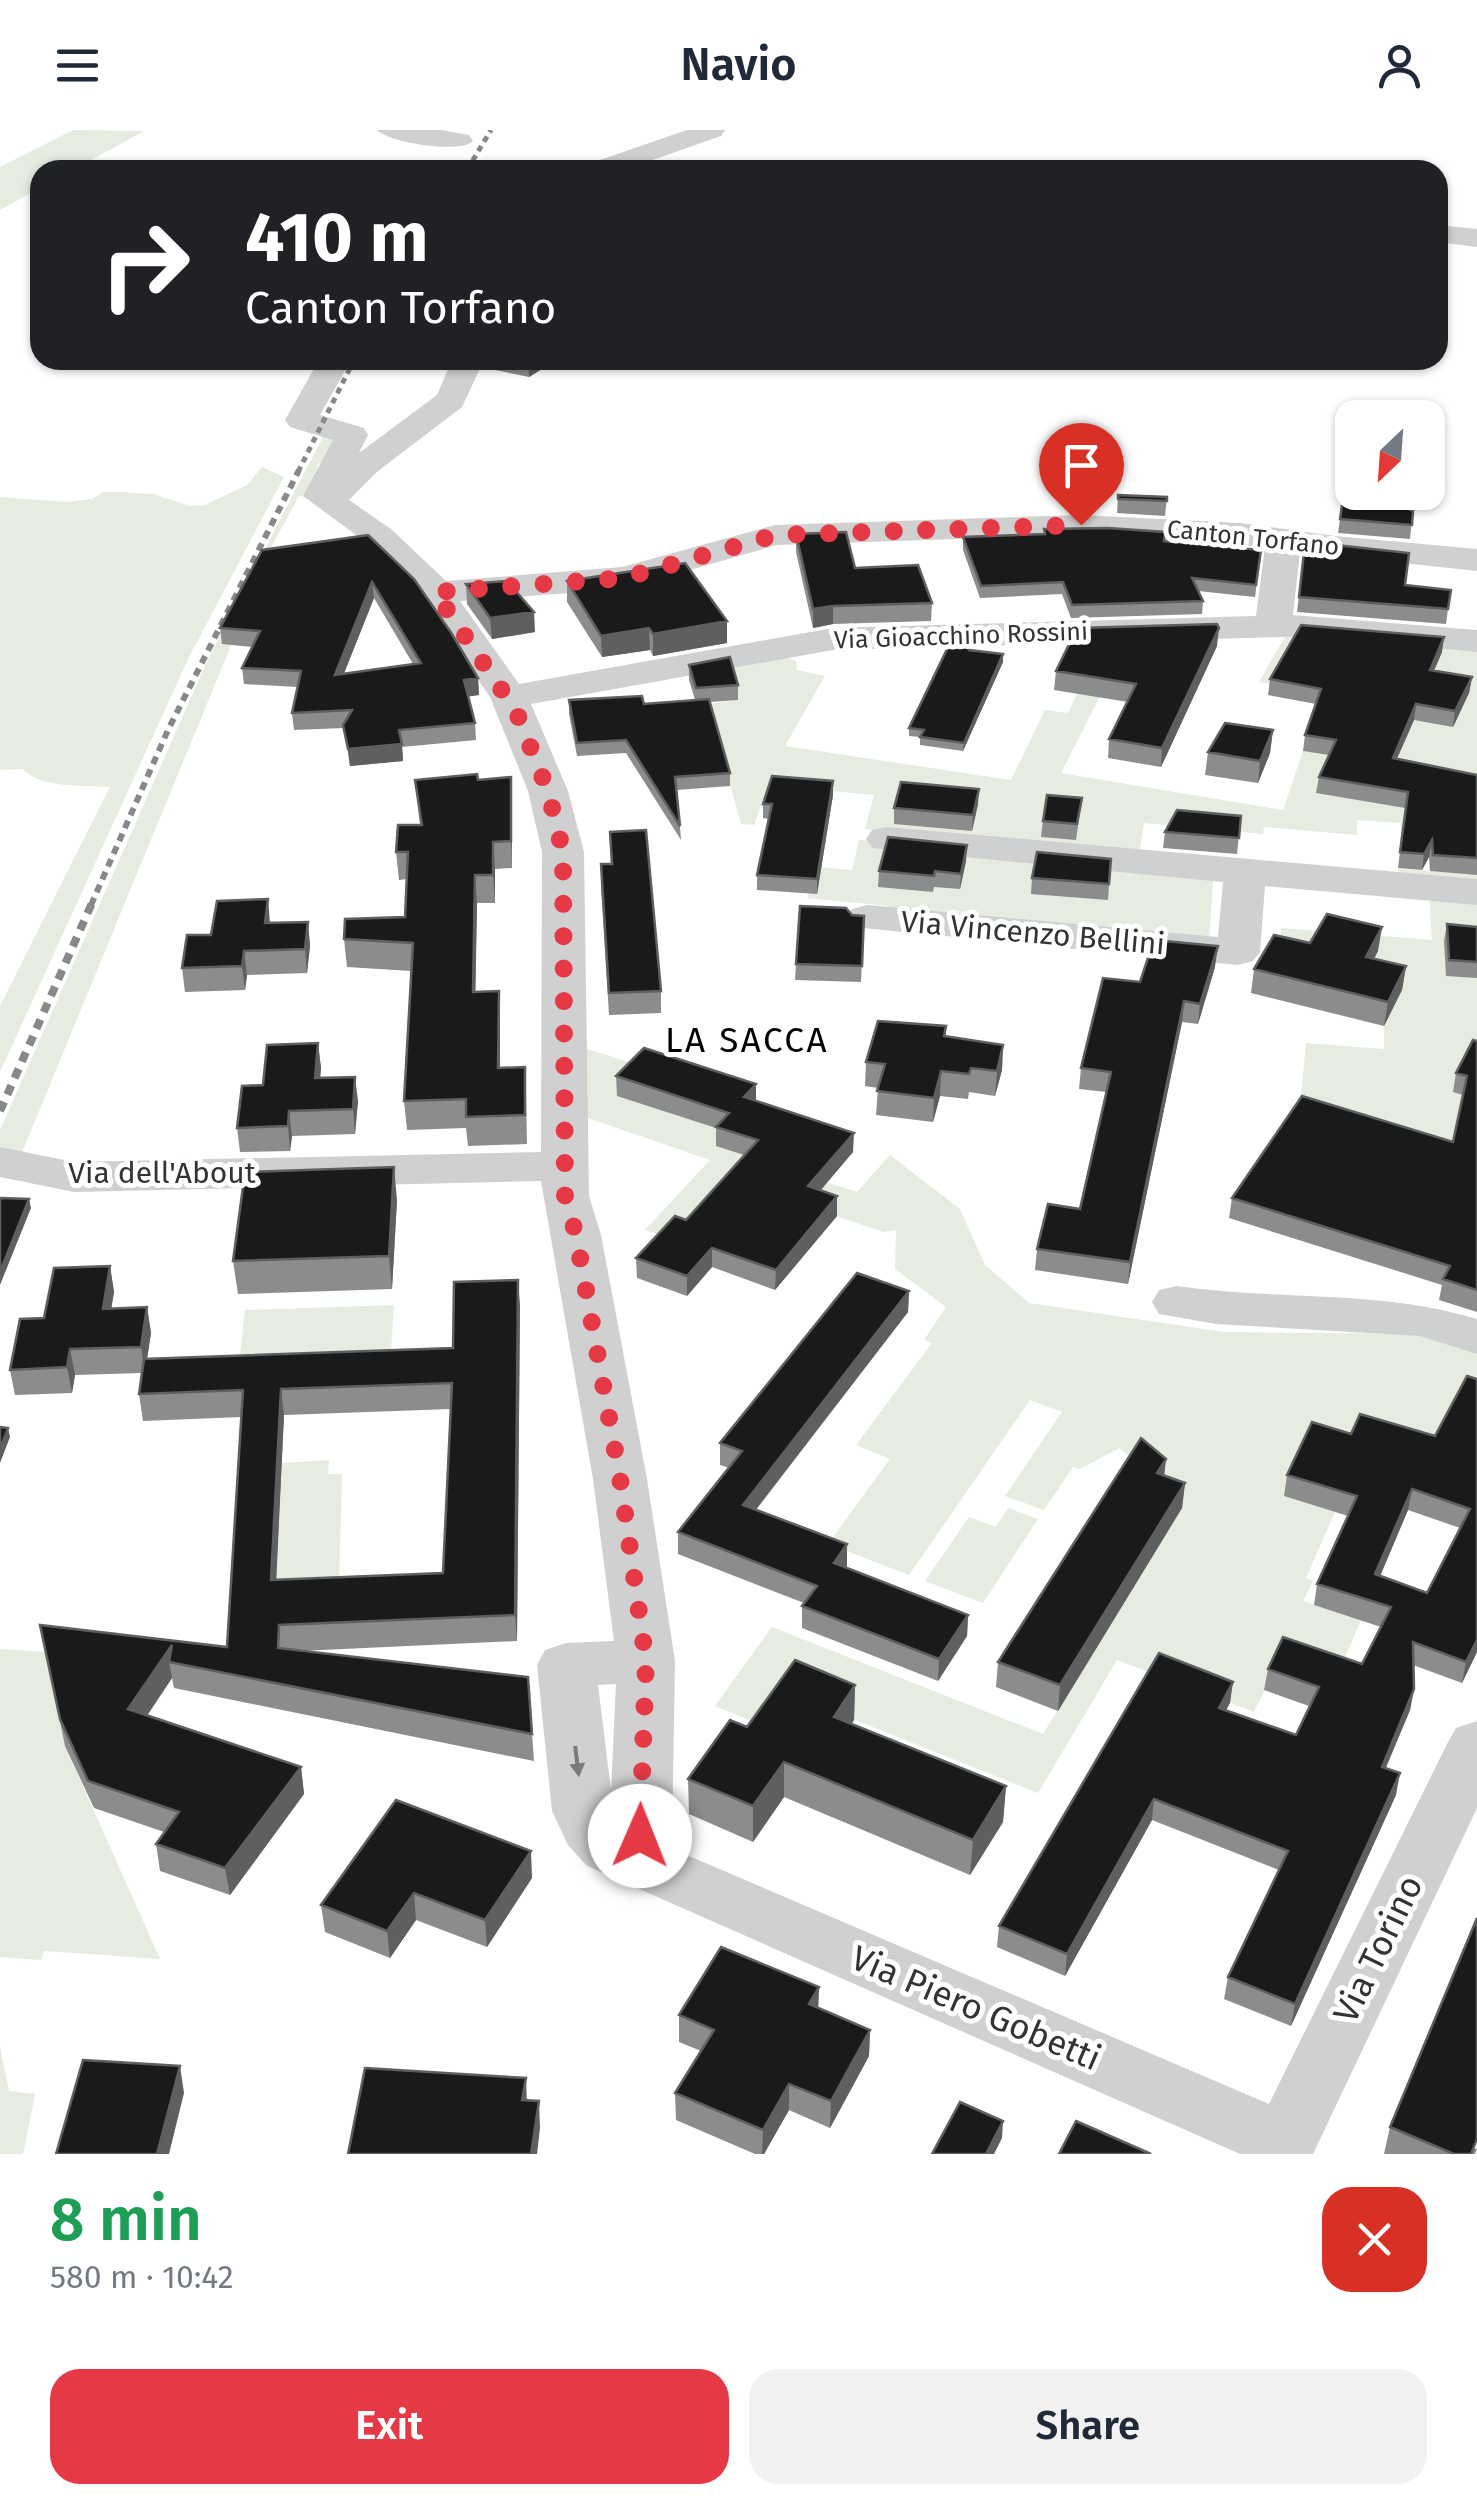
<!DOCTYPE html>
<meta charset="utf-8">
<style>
:root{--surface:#fff;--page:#f2f2f3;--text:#1f2937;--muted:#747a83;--accent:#e63946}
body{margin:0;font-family:"Fira Sans",sans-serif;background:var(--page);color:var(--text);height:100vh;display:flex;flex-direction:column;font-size:38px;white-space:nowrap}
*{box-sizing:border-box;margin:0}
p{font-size:32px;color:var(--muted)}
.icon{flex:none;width:55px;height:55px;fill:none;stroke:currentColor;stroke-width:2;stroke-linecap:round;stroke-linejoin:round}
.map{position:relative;height:2024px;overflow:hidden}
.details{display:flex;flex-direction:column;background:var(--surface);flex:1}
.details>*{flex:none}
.hud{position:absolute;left:30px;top:30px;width:1418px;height:210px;border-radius:30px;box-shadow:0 2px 8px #0004;background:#202124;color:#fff;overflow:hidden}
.needle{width:65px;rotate:205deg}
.fabs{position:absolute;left:1335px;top:270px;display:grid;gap:20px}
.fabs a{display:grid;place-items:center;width:110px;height:110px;border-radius:20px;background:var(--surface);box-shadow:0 2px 8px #0004;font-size:50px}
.pin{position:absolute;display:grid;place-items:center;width:85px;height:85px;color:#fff;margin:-102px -42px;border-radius:50% 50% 50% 0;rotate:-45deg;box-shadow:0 0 10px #0007}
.pin .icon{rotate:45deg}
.me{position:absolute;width:110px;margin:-55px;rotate:1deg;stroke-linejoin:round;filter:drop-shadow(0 0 8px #0008)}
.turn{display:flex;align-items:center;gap:35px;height:210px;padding:0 50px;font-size:45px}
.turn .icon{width:130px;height:130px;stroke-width:2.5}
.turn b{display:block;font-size:70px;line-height:85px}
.round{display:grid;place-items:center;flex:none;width:105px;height:105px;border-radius:30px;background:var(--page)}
.headline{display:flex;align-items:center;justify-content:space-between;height:170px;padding:0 50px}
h1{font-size:60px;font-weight:600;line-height:75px;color:#1e9e55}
.action{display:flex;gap:20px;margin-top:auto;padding:20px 50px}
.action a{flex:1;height:115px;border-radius:30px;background:var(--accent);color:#fff;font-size:40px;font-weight:600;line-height:115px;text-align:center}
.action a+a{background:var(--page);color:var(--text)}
header{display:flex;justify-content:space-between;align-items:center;height:130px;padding:0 50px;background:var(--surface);font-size:45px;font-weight:600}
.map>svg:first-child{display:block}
</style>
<header><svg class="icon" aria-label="menu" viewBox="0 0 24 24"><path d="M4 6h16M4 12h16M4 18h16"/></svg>Navio<svg class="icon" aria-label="person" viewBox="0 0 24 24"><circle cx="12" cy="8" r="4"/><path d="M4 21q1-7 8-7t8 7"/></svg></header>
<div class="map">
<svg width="1477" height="2024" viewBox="0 0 1477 2024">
<rect width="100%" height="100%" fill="#fff"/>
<!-- green -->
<path fill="#e6ecdf" d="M73 0 144 1 73 40H40V58L0 80V37Z
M325 303 336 306 324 331 318 334 310 367 299 366 238 478 246 479 21 1025 0 1021V1000L208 529Z
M262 337 284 347 189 527 0 942V876L110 657C84 655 42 659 23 639L0 640V367L66 372 92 369 103 362H122L153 364 190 376 205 375 247 355Z
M1288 501 1477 518V755L1399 749 1398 739 1451 742 1449 718 1402 707 1400 693 1357 690V705L1264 697 1263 704 1144 693 1139 727 865 699 874 665 768 655 754 695 741 694 707 574 738 570 688 544 777 524 796 531 797 540 825 546 785 616 1011 650 1045 580 1068 583 1079 559 1102 562 1061 643 1283 680 1303 621 1327 624 1347 561 1299 559 1259 552Z
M859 710 1214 740 1209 811 887 783 888 776 807 768 821 737 852 740Z
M1429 765 1477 769V931L1453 962 1477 969 1450 1032 1299 986 1306 913 1384 919V896L1402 861 1362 851 1377 821 1281 831V798L1432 810Z
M581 917 645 937 729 1003 718 1016 857 1062 890 1025 960 1079 985 1135 1029 1173 1224 1202 1430 1204 1477 1219V1325L1356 1305 1284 1366 1335 1382 1306 1448 1313 1451 1303 1471 1361 1490 1336 1548 1280 1528 1254 1582 1117 1530 1038 1663 795 1566 771 1599 715 1576 772 1497 1043 1604 1181 1378 1163 1353 1119 1318 1080 1339 1073 1337 1044 1380 1005 1366 1062 1282 1030 1270 909 1445 828 1414 890 1329 856 1315 932 1213 924 1210 946 1177 895 1139 896 1100 883 1102 788 1069 694 1101 661 1105 645 1100 710 1030 585 987Z
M394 1175 390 1237 238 1242 245 1180Z
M329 1330 328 1344H342L339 1460 275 1477 282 1333Z
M1008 1378 1038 1389 983 1473 925 1451 969 1387 996 1397Z
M0 1519 45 1522 65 1616 160 1829 44 1821 41 1830 0 1827Z
M0 1917 9 1961 35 1964 23 2024H0Z"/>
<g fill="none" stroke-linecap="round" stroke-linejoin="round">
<!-- minor -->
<path fill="#d0d0d0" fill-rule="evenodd" d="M377 0H441L469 5 473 11C461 24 389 13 377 0Z
M687 0H725L721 6 624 40H584L588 34Z
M1438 95 1477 99V117L1438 112Z
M319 230H351L320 285 364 298 368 305 359 323 437 265 452 230H484L462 277 378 341 349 370 391 399 446 451 622 437 775 395 1081 385 1240 393 1335 406 1477 419V441L1300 422 1293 485 1477 500V522L1317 506 833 520 531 574 568 661 584 722 589 1066 601 1105 647 1349 675 1531 672 1708 689 1726 1269 1974 1447 1614 1456 1598 1477 1591V1678L1313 2024H1240L587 1736 568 1715 552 1681 537 1535 545 1520 566 1513 614 1511 593 1349 541 1051 74 1062 0 1047V1017L74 1032 541 1022 542 722 528 661 490 567 418 464 367 413 303 366 333 310 290 297 285 290ZM1081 405 1265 417 1256 486 833 498 519 554 460 471 624 459 777 415ZM616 1554 611 1660 598 1555Z
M887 697 1477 749V775L1265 756 1260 822 1253 831 1238 835 852 797 846 788 852 779 867 775 1218 807 1223 752 872 718 866 709 872 700Z
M1177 1156C1277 1171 1380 1159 1477 1189V1224L1420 1206 1216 1194 1159 1184 1152 1172 1159 1160Z"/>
<!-- rail-far2 -->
<path stroke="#888" stroke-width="5" stroke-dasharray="6 5" stroke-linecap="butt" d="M467 40 491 0
M298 342 354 230"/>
<!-- rail-far1 -->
<path stroke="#888" stroke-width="6" stroke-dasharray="8 6" stroke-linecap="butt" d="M91 775 168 600 299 340"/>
<!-- rail -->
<path stroke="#888" stroke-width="8" stroke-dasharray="10 8" stroke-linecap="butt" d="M0 981 92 773"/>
</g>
<!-- wall -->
<path fill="#8c8c8c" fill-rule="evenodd" d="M490 230H556L529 247 490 239Z
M1346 348 1397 370 1410 380 1413 381 1410 409 1338 403Z
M1118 365 1167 367 1165 386 1117 383Z
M796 404 855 438 932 473 931 491 833 494 813 498 796 422Z
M368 405 478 548 479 565 468 566 475 593 476 610 402 617 403 631 350 636 344 598 294 600 292 583 297 557 244 554 242 538 252 517 222 514 220 498ZM374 468 413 534 344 543Z
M963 407 1164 411 1261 420 1255 467 1198 461 1203 471 1202 484 1071 488 1062 464 980 468 963 420Z
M1304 422 1405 455 1448 479 1446 494 1297 482Z
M567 451 727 513 653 526 650 520 602 527 567 472Z
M466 454 535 502 492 509 467 474Z
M1217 516 1161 637 1108 628 1109 609 1128 572 1054 560 1056 541Z
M969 520 1003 524V532L963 621 920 615V607L909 606V598Z
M1442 522 1434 540 1472 547 1469 563 1453 597 1414 590 1397 629 1477 645V745L1430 741 1429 727 1422 740 1398 738 1405 678 1316 663 1319 647 1329 625 1303 621 1305 605 1316 574 1268 565 1270 549Z
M689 535 738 555V570L710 572 730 643V656L677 660 681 710 626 623 577 626 569 584V570L644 574 695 570 689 550Z
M1273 600 1270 623 1258 653 1205 645 1208 622Z
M511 647 512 738 495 739V773H477L475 862 499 861 500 938 526 966 527 1014 468 1016 466 998 407 1000 404 971 411 841 347 837 344 809 405 787 407 749 399 750 396 722 420 695 415 650H478Z
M833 651V665L817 764 757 760V745L769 689 763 688V674Z
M1082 668 1076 710 1041 707 1043 691Z
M978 674 972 701 894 694V678Z
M1241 686 1237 724 1163 718 1165 702Z
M610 702 661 861V883L609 885 601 756 611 734Z
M1111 729 1108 770 1031 764 1032 748Z
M966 731 960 759 934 757 933 762 878 757 879 741Z
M852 785 864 786 861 852 795 850 796 834Z
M308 792 310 816 307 843 247 845 245 860 185 862 182 838 211 805 270 793Z
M1447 794 1477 797V848L1446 846 1444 811Z
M1310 813 1378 821 1374 829 1406 836 1402 860 1384 896 1251 863 1254 839Z
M1215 837 1198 894 1182 892 1128 1154 1035 1140 1037 1119 1080 1079 1106 962 1079 959 1081 938 1140 852Z
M946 896V906L1003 915 1002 940 995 966 969 962 968 969 940 966 933 992 876 985 878 958 865 956 866 932Z
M1477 911V1182L1439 1170 1442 1155 1229 1088 1232 1068 1453 1012 1463 965 1453 962 1456 943Z
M318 913 321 938 320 948 358 971 355 1004 292 1006 290 1021 240 1022 237 998 263 955Z
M616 946 756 971 853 1022 820 1061 837 1066V1086L775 1160 712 1137 687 1166 637 1148 636 1128 686 1090 744 1025 716 1016V998L617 966Z
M397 1070 392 1159 238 1164 233 1131Z
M110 1136 114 1162 111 1179 147 1177 151 1203 147 1229 453 1218 520 1175 517 1511 300 1521 528 1547 534 1631 174 1558 172 1548 147 1586 301 1637 304 1664 230 1765 160 1741 156 1714 164 1702 94 1678 65 1616 40 1495 227 1517 241 1287 143 1291 139 1264 142 1243 75 1245 72 1263 15 1265 10 1240ZM451 1279 443 1443 276 1450 284 1285Z
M909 1161 908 1182 756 1380 847 1414 845 1438 968 1485 967 1506 938 1551 802 1498V1476L804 1473 678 1424V1402L729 1338 720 1335V1313Z
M1467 1246 1477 1522 1462 1553 1413 1535 1414 1559 1410 1580 1386 1638 1396 1665 1291 1896 1224 1869 1228 1847 1279 1740 1152 1690 1065 1846 997 1817 999 1796 1230 1573 1226 1580 1296 1605 1309 1576 1264 1560 1268 1539 1362 1534 1381 1497 1314 1475 1317 1454 1348 1386 1284 1366 1287 1345 1351 1304 1435 1306ZM1408 1380 1460 1398 1427 1463 1380 1446Z
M1166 1329 1164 1346 1185 1353 1182 1378 1058 1581 996 1557 998 1532Z
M855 1555 854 1590 851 1594 1006 1656 1003 1692 970 1745 784 1667 753 1712 689 1684 688 1649 747 1597Z
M532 1748 487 1817 416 1790 390 1828 325 1802 321 1775Z
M819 1857 818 1878 870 1900 869 1926 830 1998 789 1980 764 2024H755L676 1990 675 1963 701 1921 679 1912V1885Z
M1390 1997 1477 2019 1475 2024H1384Z"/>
<!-- shaded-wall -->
<path fill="#5f5f5f" d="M534 230H556L529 247 528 233Z
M372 452 374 468 337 561 335 545Z
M833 476V494L813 498V479Z
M534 482 535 502 492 509 490 488Z
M727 491V513L653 526V504Z
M649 498 650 520 602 527 601 506Z
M1219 498 1217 516 1161 637 1162 618Z
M1444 507 1442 522 1428 555 1430 540Z
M1003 524V532L963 621 964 613Z
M1472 547 1469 563 1453 597 1455 581Z
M478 548 479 565 465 567 464 550Z
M1416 574 1414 590 1390 644 1393 628Z
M1273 600 1270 623 1258 653 1260 631Z
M402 614 403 631 350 636 348 619Z
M511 647 512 674V738L511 711Z
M833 651V665L817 764V749Z
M979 659 978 674 972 701 973 685Z
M1432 710 1429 727 1422 740 1424 724Z
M493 712 495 739V773L493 745Z
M967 715 966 731 960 759 961 744Z
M475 745 477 773 475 890 473 862Z
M268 769 270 793H265Z
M308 792 310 816 307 843 305 819Z
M1382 797 1378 821 1362 851 1366 827Z
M1218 816 1215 837 1198 894 1200 874Z
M244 821 247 845 245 860 242 836Z
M1406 836 1402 860 1384 896 1388 872Z
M499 861 500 890V967L498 938Z
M1184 871 1182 892 1128 1154 1130 1132Z
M318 913 321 938 318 973 315 948Z
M1003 915 1002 940 995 966 997 941Z
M941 941 940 966 933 992 934 968Z
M355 947 358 971 355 1004 353 979Z
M756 954V973L744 967Z
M289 981 292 1006 290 1021 288 996Z
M854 1003 853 1022 807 1076 808 1056Z
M394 1037 397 1070 392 1159 389 1126Z
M837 1066V1086L775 1160 776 1140Z
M29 1069 31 1078 0 1155V1142Z
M712 1118V1137L687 1166V1146Z
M110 1136 114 1162 107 1205 103 1179Z
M518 1150 520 1175 517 1511 515 1485Z
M909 1161 908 1182 743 1396V1375Z
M147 1177 151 1203 145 1242 141 1217Z
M70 1219 75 1245 72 1263 67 1237Z
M281 1259 284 1285 275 1477 271 1450Z
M8 1298 10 1307 0 1333V1319Z
M1166 1329 1163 1354 1157 1343Z
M1185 1353 1182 1378 1058 1581 1060 1555Z
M1412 1359 1408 1380 1372 1465 1375 1444Z
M847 1414V1436L833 1455 834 1433Z
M968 1485 967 1506 938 1551 939 1529Z
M1477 1510V1522L1462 1553 1466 1532Z
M172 1515 169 1532 172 1548 133 1606 128 1579Z
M1233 1552 1230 1573 1216 1599 1219 1578Z
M855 1555 854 1590 833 1623 834 1587Z
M1414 1559 1410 1580 1377 1658 1382 1637Z
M784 1632V1667L753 1712V1676Z
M301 1637 304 1664 230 1765 225 1738Z
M1400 1643 1396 1665 1291 1896 1295 1874Z
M1006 1656 1003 1692 970 1745 973 1710Z
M1154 1669 1152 1690 1065 1846 1067 1824Z
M531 1721 532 1748 487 1817 485 1790Z
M414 1763 416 1790 390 1828 387 1801Z
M819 1857 818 1884 809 1874Z
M870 1900 869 1926 830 1998 831 1971Z
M180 1936 184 1963 169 2024H157Z
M526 1948 527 1975 522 1970Z
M789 1954V1980L764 2024H762L763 2000Z
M539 1971 540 1998 537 2024H531Z
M1003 1991 1002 2008 994 2024H986Z"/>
<!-- building -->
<path fill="#1a1a1a" stroke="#5f5f5f" stroke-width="2.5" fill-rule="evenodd" d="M561 34H614L628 40H550Z
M512 230H534L528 233Z
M1346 348H1352V362H1395L1397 370 1411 371 1410 380 1413 381 1412 395 1340 389Z
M1118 365 1167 367V371L1118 369Z
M1108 398 1165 402 1164 411 1261 420 1256 455 1192 448 1203 471 1072 475 1063 452 981 456 963 407 1045 404 1044 399Z
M846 402 855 438 918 435 932 473 833 476 813 479 796 404Z
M368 405 414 449 452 504 478 548 464 550 475 593 399 600 402 614 348 619 343 595 352 580 292 583 301 541 242 538 260 501 220 498 262 420ZM372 452 421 533 335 545Z
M1336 415 1409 423 1405 455 1451 460 1448 479 1299 467 1304 422 1335 426Z
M685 433 727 491 653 504 649 498 601 506 567 451Z
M507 451 534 482 490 488 466 454Z
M1217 494 1219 498 1162 618 1109 609 1136 554 1056 541 1077 498Z
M1301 495 1444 507 1430 540 1472 547 1455 581 1416 574 1393 628 1477 645V728L1433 725 1432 710 1424 724 1400 722 1408 662 1319 647 1336 610 1305 605 1321 559 1270 549Z
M966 512 969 520 1003 524 964 613 920 607 924 600 909 598 950 513Z
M730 527 738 555 696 558 689 535Z
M642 566 644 574 709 569 730 643 675 647 680 696 626 610 577 613 569 570Z
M1225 593 1273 600 1260 631 1208 622Z
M477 644 478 650 511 647V711L493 712V745H475L473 862 499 861 498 938 525 937V985L466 987V969L404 971 413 813 344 809 345 789 405 787 408 722H396L398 695H422L415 650Z
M772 646 833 651 817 749 757 745 772 674H763Z
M901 652 979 659 973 685 894 678Z
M1047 665 1082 668 1077 694 1043 691Z
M1177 680 1241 686 1239 708 1165 702Z
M646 700 661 861 609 863 601 734H612L610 702Z
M888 707 967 715 961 744 935 741 934 746 879 741Z
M1037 722 1111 729 1109 754 1032 748Z
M268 769 265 793 308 792 305 819 244 821 242 836 182 838 187 805H211L217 771Z
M800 776 846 778 852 785 864 786 862 836 796 834Z
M1327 784 1382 797 1366 827 1406 836 1388 872 1254 839 1274 805 1310 813Z
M1447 794 1477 797V832L1449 830Z
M1154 810 1218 816 1200 874 1184 871 1130 1132 1037 1119 1048 1074 1080 1079 1111 942 1081 938 1103 848 1140 852Z
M878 891 946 896 944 906 1003 915 997 941 971 938 969 944 941 941 934 968 877 961 885 934 866 932Z
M1473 910 1477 911V1160L1443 1149 1450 1136 1232 1068 1302 966 1453 1012 1467 946 1456 943Z
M318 913 315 948 355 947 353 979 289 981 288 996 237 998 242 956 263 955 267 915Z
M644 918 756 954 744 967 854 1003 808 1056 837 1066 776 1140 712 1118 687 1146 636 1128 675 1086 686 1090 758 1010 716 997 729 983 616 946Z
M394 1037 389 1126 233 1131 245 1042Z
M0 1068 29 1069 0 1142Z
M110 1136 103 1179 147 1177 141 1217 70 1219 67 1237 10 1240 20 1189 44 1188 54 1138Z
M857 1143 909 1161 743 1375 847 1414 834 1433 968 1485 939 1529 802 1476 817 1456 678 1402 742 1321 720 1313Z
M518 1150 515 1485 279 1495 278 1518 528 1547 532 1604 169 1532 172 1515 128 1579 301 1637 225 1738 156 1714 179 1682 88 1651 60 1589 40 1495 227 1517 243 1260 139 1264 144 1229 453 1218 454 1152ZM452 1253 443 1443 271 1450 281 1259Z
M1467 1246 1477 1249V1510L1466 1532 1413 1512 1414 1559 1382 1637 1400 1643 1295 1874 1228 1847 1288 1721 1154 1669 1067 1824 999 1796 1159 1523 1233 1552 1219 1578 1296 1605 1319 1557 1268 1539 1283 1507 1362 1534 1391 1477 1317 1454 1357 1366 1287 1345 1312 1292 1351 1304 1360 1284 1435 1306ZM1412 1359 1470 1379 1427 1463 1375 1444Z
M0 1297 8 1298 0 1319Z
M1141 1308 1166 1329 1157 1343 1185 1353 1060 1555 998 1532Z
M795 1530 855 1555 834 1587 1006 1656 973 1710 784 1632 753 1676 688 1649 730 1590 747 1597Z
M396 1670 531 1721 485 1790 414 1763 387 1801 321 1775Z
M1477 1788V2009L1471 2024H1454L1390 1997Z
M721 1817 819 1857 809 1874 870 1900 831 1971 789 1954 763 2000 675 1963 714 1900 679 1885Z
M83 1930 180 1936 157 2024H56Z
M365 1938 526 1948 522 1970 539 1971 531 2024H348Z
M960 1972 1003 1991 986 2024H932Z
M1076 1991 1151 2024H1059Z"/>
<!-- one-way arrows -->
<defs><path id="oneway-solid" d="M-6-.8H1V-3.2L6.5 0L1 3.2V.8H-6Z" transform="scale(2.5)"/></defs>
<use fill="#7a7a7a" href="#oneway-solid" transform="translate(577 1631) rotate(83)"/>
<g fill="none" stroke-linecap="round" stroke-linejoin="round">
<!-- route -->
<path stroke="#e63946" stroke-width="18" stroke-dasharray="0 32.4" d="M640 1706 646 1531 620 1348 576 1105 565 1066 563 722 548 661 516 581 435 462 624 448 776 405 1081 395"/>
</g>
<g text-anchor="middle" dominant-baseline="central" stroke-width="10" stroke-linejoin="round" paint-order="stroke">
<!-- far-street labels -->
<g font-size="25" fill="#333" stroke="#fff">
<text transform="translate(1253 408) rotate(6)">Canton Torfano</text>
<text transform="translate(961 506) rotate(-2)">Via Gioacchino Rossini</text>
</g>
<!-- street labels -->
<g font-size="30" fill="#333" stroke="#fff">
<text transform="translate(1033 803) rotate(5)">Via Vincenzo Bellini</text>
<text x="162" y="1043">Via dell'About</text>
</g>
<!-- quarter labels -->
<g font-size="35" letter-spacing="2.5" fill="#000" stroke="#fff">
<text x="747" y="910">LA SACCA</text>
</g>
<!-- near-street labels -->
<g font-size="35" fill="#333" stroke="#fff">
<text transform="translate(1378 1819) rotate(-64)">Via Torino</text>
<text transform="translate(976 1878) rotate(23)">Via Piero Gobetti</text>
</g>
</g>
</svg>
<div class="fabs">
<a><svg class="needle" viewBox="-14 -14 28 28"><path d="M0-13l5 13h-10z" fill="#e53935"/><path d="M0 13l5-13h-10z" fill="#747a83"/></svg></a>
</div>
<div class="pin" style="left:1081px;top:395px;background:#d93025"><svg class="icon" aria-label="arrive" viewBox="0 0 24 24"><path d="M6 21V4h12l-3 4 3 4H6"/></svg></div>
<svg class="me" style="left:640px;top:1706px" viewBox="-20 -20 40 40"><circle r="19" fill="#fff"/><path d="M0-13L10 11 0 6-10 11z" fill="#e63946"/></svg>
<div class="hud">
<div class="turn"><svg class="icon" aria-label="right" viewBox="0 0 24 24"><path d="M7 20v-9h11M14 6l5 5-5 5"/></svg><div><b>410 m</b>Canton Torfano</div></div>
</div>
</div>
<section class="details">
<div class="headline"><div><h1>8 min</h1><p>580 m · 10:42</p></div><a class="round" style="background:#d93025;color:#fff"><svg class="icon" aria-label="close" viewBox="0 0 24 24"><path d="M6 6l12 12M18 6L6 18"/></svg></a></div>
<div class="action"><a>Exit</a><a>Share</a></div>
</section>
